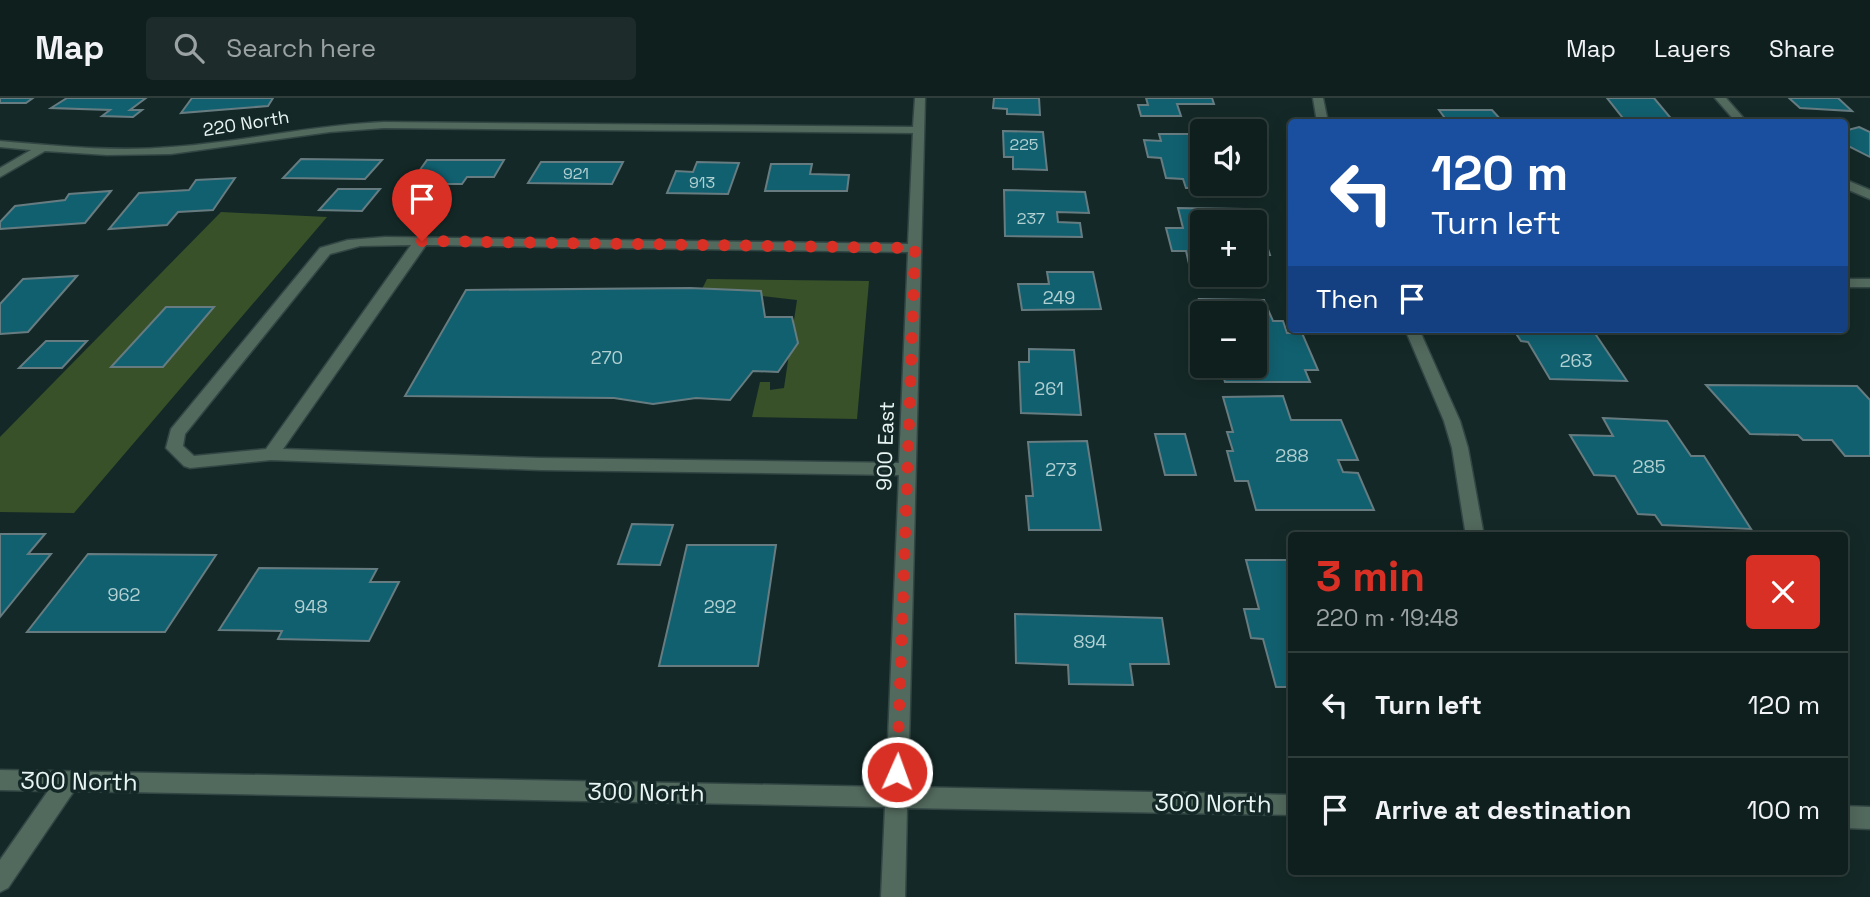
<!DOCTYPE html>
<meta charset="utf-8">
<style>
:root{--surface:#0f1f1d;--page:#1d2c2a;--text:#f1f3f6;--muted:#9ba2a4;--line:#2f3d3b;--accent:#d93025}
body{margin:0;font-family:"Space Grotesk",sans-serif;background:var(--page);color:var(--text);height:100vh;display:flex;flex-direction:column;font-size:26px;white-space:nowrap}
*{box-sizing:border-box;margin:0}
p{font-size:23px;color:var(--muted)}
.icon{flex:none;width:38px;height:38px;fill:none;stroke:currentColor;stroke-width:2;stroke-linecap:round;stroke-linejoin:round}
.map{position:relative;flex:1;overflow:hidden}
.side{position:absolute;left:1288px;top:434px;width:560px;height:343px;display:flex;flex-direction:column;background:var(--surface);border-radius:7px;box-shadow:0 4px 18px #0003,0 0 0 2px var(--line)}
.side>*{flex:none}
.banner{position:absolute;left:1288px;top:21px;width:560px;height:214px;border-radius:7px;box-shadow:0 4px 18px #0003,0 0 0 2px var(--line);background:#1a4fa0;color:#fff;overflow:hidden}
.fabs{position:absolute;left:1190px;top:21px;display:grid;gap:14px}
.fabs a{display:grid;place-items:center;width:77px;height:77px;border-radius:7px;background:var(--surface);box-shadow:0 4px 18px #0003,0 0 0 2px var(--line);font-size:35px}
.pin{position:absolute;display:grid;place-items:center;width:60px;height:60px;color:#fff;margin:-72px -30px;border-radius:50% 50% 50% 0;rotate:-45deg;box-shadow:0 0 7px #0007}
.pin .icon{rotate:45deg}
.me{position:absolute;width:77px;margin:-38px;rotate:2deg;stroke-linejoin:round;filter:drop-shadow(0 0 5px #0008)}
.turn{display:flex;align-items:center;gap:24px;height:147px;padding:0 28px;font-size:32px}
.turn .icon{width:91px;height:91px;stroke-width:2.5}
.turn b{display:block;font-size:49px;line-height:60px}
.then{display:flex;align-items:center;height:66px;padding:0 28px;background:#0003;gap:14px;font-size:26px}
.round{display:grid;place-items:center;flex:none;width:74px;height:74px;border-radius:7px;background:var(--page)}
.head{display:flex;align-items:center;justify-content:space-between;height:119px;padding:0 28px}
h1{font-size:42px;font-weight:600;line-height:52px;color:var(--accent)}
ul{padding:0;list-style:none}
li{display:flex;align-items:center;gap:21px;height:105px;padding:0 28px;border-top:2px solid var(--line)}
li div{flex:1}
li b{display:block;font-size:26px}
li em{font-style:normal}
header{display:flex;align-items:center;gap:42px;box-sizing:border-box;height:98px;padding:0 35px;background:var(--surface);border-bottom:2px solid var(--line)}
header strong{font-size:33px}
nav{display:flex;gap:38px;margin-inline-start:auto;font-size:24px}
.search{width:490px;height:63px;background:var(--page);display:flex;align-items:center;gap:18px;box-sizing:border-box;padding:0 24px;border-radius:7px;color:var(--muted);font-size:26px}
.map>svg:first-child{display:block}
</style>
<header>
<strong>Map</strong>
<div class="search"><svg class="icon" aria-label="search" viewBox="0 0 24 24"><circle cx="10" cy="10" r="6"/><path d="M15 15l6 6"/></svg>Search here</div>
<nav><a>Map</a><a>Layers</a><a>Share</a></nav>
</header>
<div class="map">
<svg width="1870" height="799" viewBox="0 0 1870 799">
<rect width="100%" height="100%" fill="#142927"/>
<!-- green -->
<path fill="#395129" d="M221 114 327 119 74 415 0 414V339Z
M707 181 869 183 857 321 752 319 760 284H770V292L784 290 797 202 702 191Z"/>
<!-- building -->
<path fill="#116070" stroke="#667c81" stroke-width="2" d="M0 0H33L26 5H0Z
M67 0H146L130 12H142L133 19 102 18 110 12 51 10Z
M192 0H273L268 8 181 15Z
M994 0H1039L1040 17 1007 16V11L993 10Z
M1146 0H1212L1214 6H1177L1181 18H1141L1138 7H1148Z
M1607 0H1654L1674 24H1626Z
M1789 0H1838L1852 13 1800 10Z
M1439 12H1492L1503 24H1425L1447 23Z
M1859 29 1870 34V59L1844 46V33Z
M1003 33 1043 34 1047 72 1013 71V59H1004Z
M1159 36H1194L1197 45H1202V86H1219L1220 90H1186L1183 81 1166 80 1161 60 1148 59 1144 42 1161 43Z
M301 61 382 62 365 81 283 80Z
M427 62H504L494 79H467L462 86H410Z
M541 64H623L612 86 528 85Z
M697 64 739 65 728 96 667 95 676 73 693 74Z
M771 66H812L810 76 849 77 847 93H765Z
M235 80 213 112 178 114 167 127 109 131 139 95 189 92 196 82Z
M338 91H380L362 113 319 112Z
M1004 92 1085 94 1089 115 1057 114 1058 124 1080 125 1082 139 1005 138Z
M111 93 85 125 0 131V124L15 108 65 102 69 96Z
M1178 110 1244 111 1248 124H1202V166H1189L1186 153H1172L1166 130H1183Z
M1255 136H1263L1270 157H1255Z
M1047 174H1093L1101 211 1022 212 1018 186H1049Z
M77 178 28 234 0 236V206L23 181Z
M690 190 761 193 765 219H792L798 245 778 274 753 273 730 302 696 300 653 306 614 300 405 298 466 192Z
M1199 201 1264 202 1273 223H1283L1287 235H1302L1318 272H1305L1310 284H1225L1220 268H1255V215H1204Z
M166 209H214L163 269H111Z
M1513 231H1592L1627 283 1550 281 1528 244 1521 243Z
M46 243H87L62 270H19Z
M1029 251 1074 252 1081 317 1021 315 1019 264H1029Z
M1706 287 1857 288 1870 302V358H1845L1832 342H1803L1798 337 1750 336Z
M1283 298 1291 322H1341L1358 362H1338L1343 374 1358 375 1374 412H1256L1248 383H1235L1227 353H1233L1227 334H1233L1223 299Z
M1603 320 1667 323 1691 358H1704L1751 431 1662 427 1655 417 1638 416 1615 378 1594 377 1570 337 1613 338Z
M1155 336H1185L1196 377H1165Z
M1087 343 1101 432H1029L1026 398H1033L1028 344Z
M632 426 673 427 660 467 618 466Z
M0 436H45L28 456H51L0 519Z
M687 447H776L758 568H659Z
M88 456 216 457 165 534H27Z
M1246 462H1292V589H1276L1263 541 1251 540 1244 511H1259Z
M259 470 377 471 370 484H399L369 543 278 541 282 533 219 532Z
M1015 516 1162 520 1169 566H1130L1133 587 1069 586 1068 567 1016 565Z"/>
<g fill="none" stroke-linecap="round" stroke-linejoin="round">
<defs>
<path id="minor" d="M915 0H925L908 689 1292 697V717L907 710 905 799H881L885 709 74 693 8 790 0 794V762L48 693 0 692V672L886 689 899 377 540 372 271 362 190 370 184 368 166 350 171 331 320 150 348 142 385 139 908 146 913 35 384 30 330 34 171 56 107 57 45 53 0 79V70L31 52 0 49V43C57 48 114 54 171 49 243 44 312 27 384 24L913 29ZM411 147 266 351 194 358 183 348 185 336 330 156 360 148ZM426 147 908 154 899 365 540 360 283 351Z
M1313 0H1323L1328 24H1317Z
M1715 0H1726L1747 24H1736Z
M1844 81 1870 92V101L1844 90Z
M1844 181H1870V189H1844Z
M1405 231H1419L1460 323 1468 350 1484 438H1466L1452 350 1444 323Z
M1844 708 1870 709V731L1844 730Z"/>
</defs>
<!-- minor casing -->
<use href="#minor" stroke="#324644" stroke-width="3"/>
<!-- minor -->
<use href="#minor" fill="#52695d" fill-rule="evenodd"/>
</g>
<g fill="none" stroke-linecap="round" stroke-linejoin="round">
<!-- route -->
<path stroke="#d93025" stroke-width="12" stroke-dasharray="0 21.6" d="M422 143 915 150 897 674"/>
</g>
<g text-anchor="middle" dominant-baseline="central" stroke-width="7" stroke-linejoin="round" paint-order="stroke">
<!-- far-number labels -->
<g font-size="16" fill="#b2d0d2">
<text x="1024" y="46">225</text>
<text x="576" y="75">921</text>
<text x="702" y="84">913</text>
<text x="1031" y="120">237</text>
</g>
<!-- far-street labels -->
<g font-size="18" fill="#e8f5f3" stroke="#142927">
<text transform="translate(246 25) rotate(-9)">220 North</text>
</g>
<!-- number labels -->
<g font-size="18" fill="#b2d0d2">
<text x="1059" y="199">249</text>
<text x="607" y="259">270</text>
<text x="1576" y="262">263</text>
<text x="1049" y="290">261</text>
<text x="1292" y="357">288</text>
<text x="1649" y="368">285</text>
<text x="1061" y="371">273</text>
<text x="124" y="496">962</text>
<text x="311" y="508">948</text>
<text x="720" y="508">292</text>
<text x="1090" y="543">894</text>
</g>
<!-- street labels -->
<g font-size="21" fill="#e8f5f3" stroke="#142927">
<text transform="translate(885 348) rotate(-88)">900 East</text>
</g>
<!-- near-street labels -->
<g font-size="24" fill="#e8f5f3" stroke="#142927">
<text transform="translate(79 683) rotate(1)">300 North</text>
<text transform="translate(646 694) rotate(1)">300 North</text>
<text transform="translate(1213 705) rotate(1)">300 North</text>
</g>
</g>
</svg>
<div class="fabs">
<a><svg class="icon" aria-label="sound" viewBox="0 0 24 24"><path d="M4 9h4l5-4v14l-5-4H4zM17 9q2 3 0 6"/></svg></a>
<a>+</a>
<a>−</a>
</div>
<div class="pin" style="left:422px;top:143px;background:#d93025"><svg class="icon" aria-label="arrive" viewBox="0 0 24 24"><path d="M6 21V4h12l-3 4 3 4H6"/></svg></div>
<svg class="me" style="left:897px;top:674px" viewBox="-20 -20 40 40"><circle r="17" fill="#d93025" stroke="#fff" stroke-width="3"/><path d="M0-11L8 9 0 5-8 9z" fill="#fff"/></svg>
<div class="banner">
<div class="turn"><svg class="icon" aria-label="left" viewBox="0 0 24 24"><path d="M17 20v-9H6M10 6l-5 5 5 5"/></svg><div><b>120 m</b>Turn left</div></div>
<div class="then">Then<svg class="icon" aria-label="arrive" viewBox="0 0 24 24"><path d="M6 21V4h12l-3 4 3 4H6"/></svg></div>
</div>
<section class="side">
<div class="head"><div><h1>3 min</h1><p>220 m · 19:48</p></div><a class="round" style="background:#d93025;color:#fff"><svg class="icon" aria-label="close" viewBox="0 0 24 24"><path d="M6 6l12 12M18 6L6 18"/></svg></a></div>
<ul>
<li><svg class="icon" aria-label="left" viewBox="0 0 24 24"><path d="M17 20v-9H6M10 6l-5 5 5 5"/></svg><div><b>Turn left</b></div><em>120 m</em></li>
<li><svg class="icon" aria-label="arrive" viewBox="0 0 24 24"><path d="M6 21V4h12l-3 4 3 4H6"/></svg><div><b>Arrive at destination</b></div><em>100 m</em></li>
</ul>
</section>
</div>
